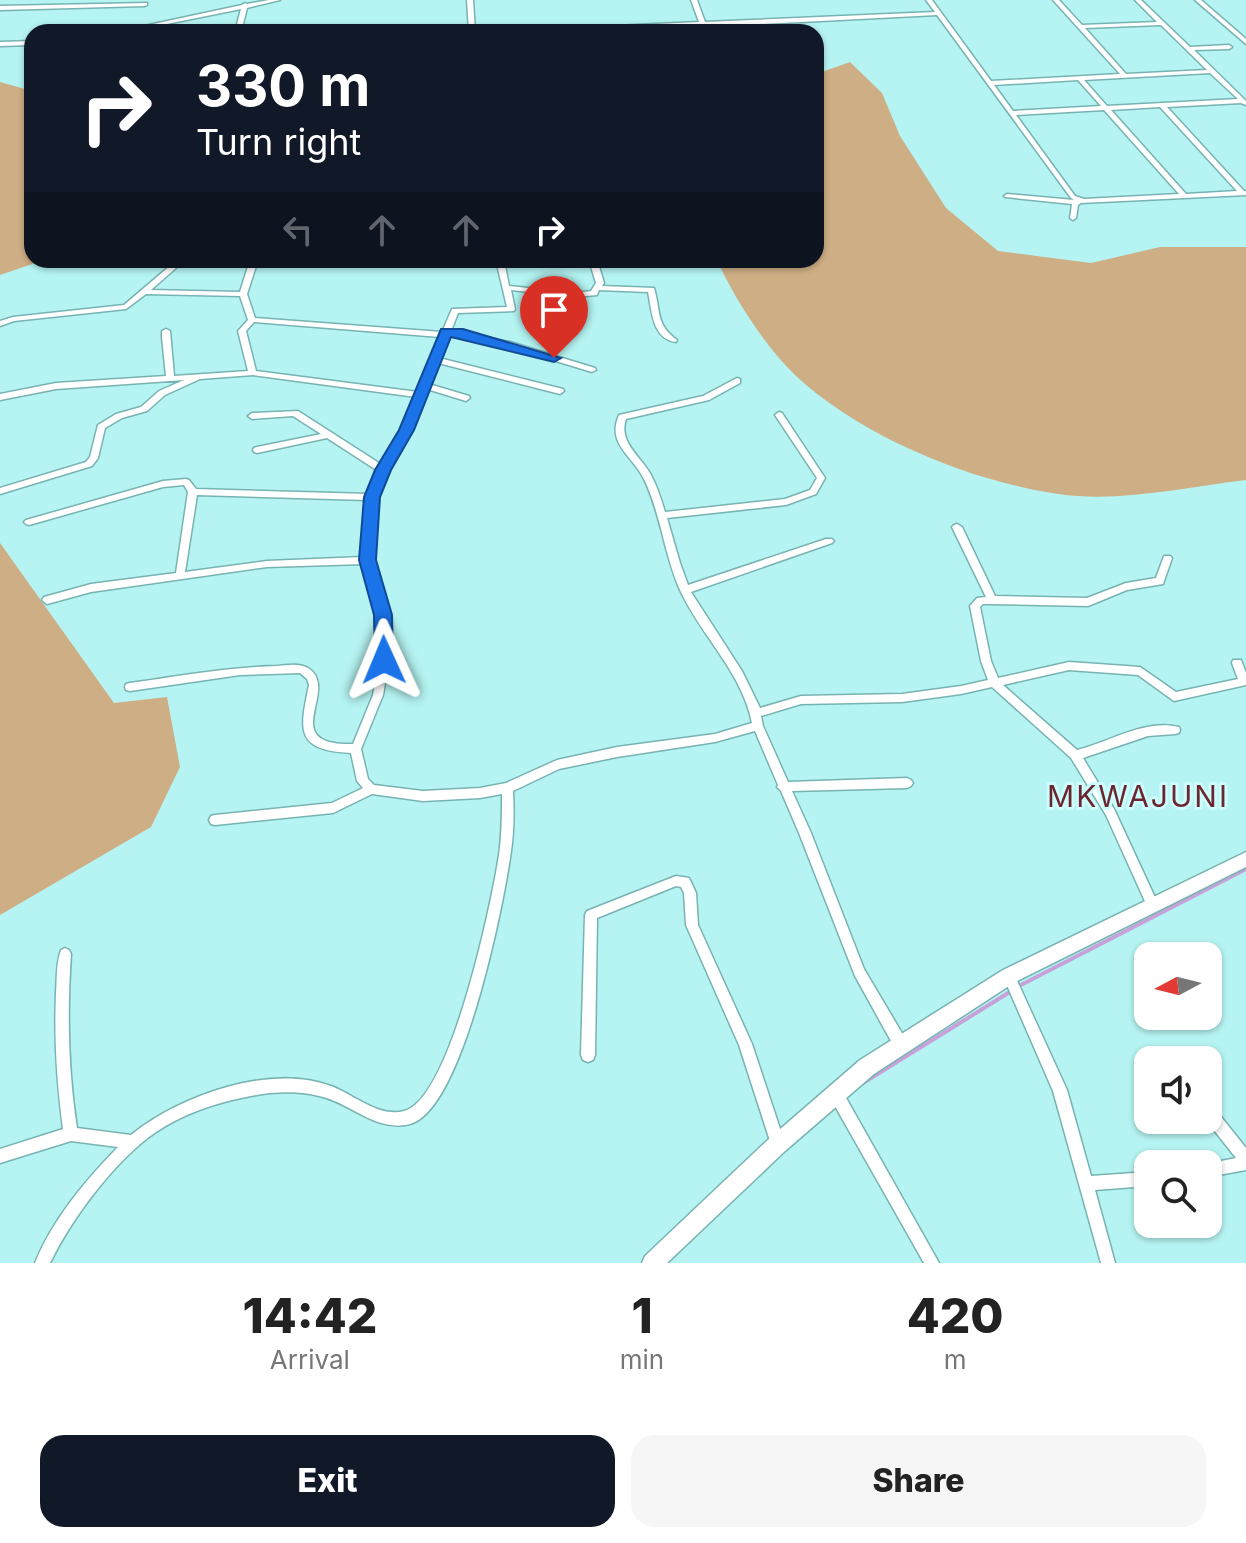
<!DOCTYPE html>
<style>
:root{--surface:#fff;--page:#f6f6f6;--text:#222;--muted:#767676;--accent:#111827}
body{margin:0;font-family:Inter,sans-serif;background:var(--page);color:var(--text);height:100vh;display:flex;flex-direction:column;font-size:30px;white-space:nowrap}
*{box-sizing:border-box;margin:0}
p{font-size:26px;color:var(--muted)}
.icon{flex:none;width:44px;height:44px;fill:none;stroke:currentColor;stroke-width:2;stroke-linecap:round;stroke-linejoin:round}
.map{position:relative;height:1263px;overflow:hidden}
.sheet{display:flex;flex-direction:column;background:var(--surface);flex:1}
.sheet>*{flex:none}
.banner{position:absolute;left:24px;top:24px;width:800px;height:244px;border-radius:24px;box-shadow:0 2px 6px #0004;background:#111827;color:#fff;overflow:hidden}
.needle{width:52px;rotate:263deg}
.controls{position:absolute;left:1134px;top:942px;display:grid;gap:16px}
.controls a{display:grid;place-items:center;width:88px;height:88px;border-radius:16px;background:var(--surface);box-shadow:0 2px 6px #0004;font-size:40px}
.pin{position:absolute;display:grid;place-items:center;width:68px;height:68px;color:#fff;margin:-82px -34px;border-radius:50% 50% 50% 0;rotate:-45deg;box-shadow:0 0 8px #0007}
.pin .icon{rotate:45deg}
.me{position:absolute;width:88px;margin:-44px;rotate:359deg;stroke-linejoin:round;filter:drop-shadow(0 0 6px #0008)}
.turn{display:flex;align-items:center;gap:28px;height:168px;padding:0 40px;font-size:36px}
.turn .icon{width:104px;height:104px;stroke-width:2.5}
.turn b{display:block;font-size:56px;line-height:68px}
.lanes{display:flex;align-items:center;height:76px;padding:0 40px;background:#0003;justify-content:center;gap:40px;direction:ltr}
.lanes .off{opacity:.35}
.eta{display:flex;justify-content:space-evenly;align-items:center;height:136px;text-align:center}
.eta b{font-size:48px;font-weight:800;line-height:56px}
.cta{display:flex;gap:16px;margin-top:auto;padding:16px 40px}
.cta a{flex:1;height:92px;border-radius:24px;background:var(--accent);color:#fff;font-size:32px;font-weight:800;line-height:92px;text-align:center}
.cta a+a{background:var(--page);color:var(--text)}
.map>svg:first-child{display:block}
</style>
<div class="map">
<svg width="1246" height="1263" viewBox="0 0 1246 1263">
<rect width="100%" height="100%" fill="#b5f4f2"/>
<!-- green -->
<path fill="#ceaf85" d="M850 62 882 93 900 136 946 208 998 251 1091 263 1160 247H1246V480C1186 487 1119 503 1058 494 970 481 861 437 795 375 765 346 734 298 717 260H816V74Z
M0 82 25 89 31 108 32 260H44L0 275Z
M0 543 114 703 167 697 180 767 151 827 0 915Z"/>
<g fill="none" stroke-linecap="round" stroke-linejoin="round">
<!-- stream -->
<path stroke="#c7a2d9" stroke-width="4" d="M1019 986 1246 869
M863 1083 1013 990"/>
<defs>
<path id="minor" d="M269 0H280L247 8 241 32H235L241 9 127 32H116L242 5 245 3 247 4Z
M467 0H473L475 32H469Z
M691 0H697L705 22 935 12 926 0H932L991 81 1120 74 1053 0H1059L1082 25 1157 22 1135 0H1141L1190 47 1229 45 1232 47 1229 49 1194 50 1246 101V105L1241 103 1167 107 1244 191H1246V195L1081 203 1078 205 1076 218 1073 220 1070 218 1072 204 1005 197 1004 196 1007 194 1074 200 1071 198 937 15 703 27 526 32 529 30 699 22ZM1161 25 1207 70 1126 74 1085 28ZM1210 73 1238 99 1107 106 1084 80ZM1078 80 1101 106 1013 111 994 85ZM1160 107 1237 191 1186 194 1111 110ZM1104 110 1179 194 1084 199 1075 196 1016 115Z
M1195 0H1201L1246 39V44Z
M147 3V5L145 6 0 10V6Z
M32 41V45L0 46V42Z
M177 260H185L151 290 240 292 250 260H258L247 294 255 318 442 332 452 309 507 307 496 260H504L509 286 575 293 591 291 596 283 589 260H597L604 283 602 286 654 288C661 311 655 324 677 340L676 342C652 339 652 311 648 292L599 290 597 295 575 297 511 290 515 309 514 311 458 313 451 331 510 342 595 368 596 370 592 372 506 346 449 335 439 358 563 389 564 391 560 394 438 363 429 384 469 396 470 398 466 401 427 389 426 395 424 397 410 430 387 470 376 497 373 560 388 615 389 660 383 695 361 749 368 779 374 785 423 791 480 788 506 783 557 760 617 747 715 734 752 723C742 672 701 636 680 590 664 554 661 514 644 479 633 456 606 444 619 415L703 396 737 378 740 379V383L709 400 626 419C618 443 641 456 651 475 657 486 661 499 665 512L785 499 810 490 817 478 775 415 779 412 782 413 825 478 816 494 786 505 667 518 680 563 688 585 826 539H832L834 541 832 543 691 592 742 671 760 708 801 696 902 694 961 686 988 680 981 661 970 606 977 598 986 597 952 527 954 525 957 524 962 527 995 596 1087 598 1126 583 1156 578 1164 556H1170L1172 558 1163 584 1127 590 1088 606 992 604H983L980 607 991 661 998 678 1069 662 1140 667 1176 692 1238 679 1232 663 1233 660H1241L1246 673V685L1174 701 1138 675 1069 670 1003 685 1077 750C1110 742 1144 719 1179 727L1180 730 1179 733 1175 734 1148 736 1083 758 1114 809 1158 904 1156 908 1152 910 1148 908 1106 815 1071 758 992 687 961 694 902 702 801 704 761 716 763 726 788 782 907 778 911 780 913 783 911 786 907 788 792 791 811 833 864 969 906 1040 908 1045 906 1050 901 1052 896 1050 855 976 799 833 781 791 777 787 778 785 755 731 715 742 617 757 559 769 513 791C514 811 514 831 511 851 504 903 463 1110 410 1124 376 1133 350 1102 319 1096 295 1090 270 1092 246 1097 215 1103 183 1114 156 1132 115 1160 72 1218 50 1263H35C53 1219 85 1181 118 1147L71 1141 0 1163V1149L63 1129C57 1084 54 1039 56 993 57 979 56 963 61 950L65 948 69 950 71 954C67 1012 68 1070 77 1128L131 1135C179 1096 270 1063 331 1086 353 1094 379 1118 404 1111 451 1099 492 901 499 855 502 834 502 814 502 794L480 798 423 801 372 794 333 813 215 825 211 824 209 820 211 816 215 815 332 803 363 788 357 781 351 753C296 750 299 732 309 685L307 679 300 673 240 675 130 691 126 690 125 687 126 684 130 683C179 676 228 667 277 666 287 665 299 663 308 668 335 685 297 725 322 739 331 744 343 744 353 744L373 695 379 660 378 615 364 564 267 567 91 592 47 604 42 600 44 597 91 584 176 573 188 492 184 485 163 487 29 525 26 524 24 522 26 520 163 481 186 479 189 480 196 489 369 494 378 471 327 438 257 453 254 452 253 450 254 448 257 447 321 434 293 416 252 419 248 416 252 413 298 411 382 465 402 430 416 397 253 375 200 379 165 395 147 411 122 418 105 428 98 458 92 466 0 494V488L86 462 90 457 98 425 116 414 141 407 159 391 184 380 56 389 0 400V394L56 383 166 376 162 337V331L166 329 170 331 174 376 248 371 238 331 248 320 240 296 146 294 126 309 14 321 0 326V321L13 317 124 305ZM254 322 440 337 418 392 256 371 246 331ZM197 495 367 500 363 557 267 561 185 572Z
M676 876 689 878 696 893 698 925 752 1044 785 1144 783 1149 778 1151 773 1149 771 1144 739 1045 686 925 684 893 681 887 676 886 597 918 595 1055 593 1060 588 1062 583 1060 581 1055 585 915 587 911Z
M1009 970 1013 972 1067 1090 1091 1176 1148 1172V1186L1095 1190 1115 1263H1101L1053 1091 1003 976 1005 972Z
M836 1087 841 1089 939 1263H924L831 1099 829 1094 831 1089Z
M1209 1106 1214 1108 1246 1148V1170L1208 1177V1164H1206L1236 1158 1206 1120H1208Z"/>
<path id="secondary" d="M1246 852V867L1015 982 874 1074 785 1151 667 1263H642L645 1256 771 1137 860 1060 1003 970Z"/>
</defs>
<!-- minor casing -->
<use href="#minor" stroke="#77b3b2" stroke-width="3"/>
<!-- secondary casing -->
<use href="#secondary" stroke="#77b3b2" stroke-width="3"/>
<!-- minor -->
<use href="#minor" fill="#fff" fill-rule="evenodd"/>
<!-- secondary -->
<use href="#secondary" fill="#fff" fill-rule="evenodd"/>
</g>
<!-- route -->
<path fill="#1a73e8" stroke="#114b97" stroke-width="2" d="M441 329H463L561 358 554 362 451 337 414 430 391 470 380 497 376 560 392 615 393 660 384 667 375 660 374 615 359 560 364 497 375 470 399 430Z"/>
<g text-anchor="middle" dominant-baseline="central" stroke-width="6" stroke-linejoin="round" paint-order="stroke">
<!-- quarter labels -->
<g font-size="30" letter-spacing="2" fill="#6c2630" stroke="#cdfefd">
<text x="1138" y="796">MKWAJUNI</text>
</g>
</g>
</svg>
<div class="controls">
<a><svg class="needle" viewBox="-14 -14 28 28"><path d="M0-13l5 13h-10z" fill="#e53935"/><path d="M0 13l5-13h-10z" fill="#767676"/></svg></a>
<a><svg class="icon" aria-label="sound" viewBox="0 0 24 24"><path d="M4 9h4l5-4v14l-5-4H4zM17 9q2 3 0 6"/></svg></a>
<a><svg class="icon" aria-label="search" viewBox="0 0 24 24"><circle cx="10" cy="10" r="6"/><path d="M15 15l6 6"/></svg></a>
</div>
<div class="pin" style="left:554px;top:358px;background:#d93025"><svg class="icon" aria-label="arrive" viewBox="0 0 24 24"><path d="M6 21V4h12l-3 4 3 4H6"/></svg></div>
<svg class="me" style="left:384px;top:660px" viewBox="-20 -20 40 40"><path d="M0-17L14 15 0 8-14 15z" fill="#1a73e8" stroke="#fff" stroke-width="4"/></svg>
<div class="banner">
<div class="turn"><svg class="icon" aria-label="right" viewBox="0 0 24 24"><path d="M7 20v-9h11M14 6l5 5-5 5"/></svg><div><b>330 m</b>Turn right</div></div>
<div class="lanes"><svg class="icon off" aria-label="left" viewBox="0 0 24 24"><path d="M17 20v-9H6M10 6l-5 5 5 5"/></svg><svg class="icon off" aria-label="ahead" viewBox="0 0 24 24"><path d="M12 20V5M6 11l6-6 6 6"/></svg><svg class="icon off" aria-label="ahead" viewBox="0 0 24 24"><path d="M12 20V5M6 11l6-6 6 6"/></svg><svg class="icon" aria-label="right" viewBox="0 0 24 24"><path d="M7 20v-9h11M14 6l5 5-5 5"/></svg></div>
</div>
</div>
<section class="sheet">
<div class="eta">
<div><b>14:42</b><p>Arrival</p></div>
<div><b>1</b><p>min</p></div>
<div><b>420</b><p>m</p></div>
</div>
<div class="cta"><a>Exit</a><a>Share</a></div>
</section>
